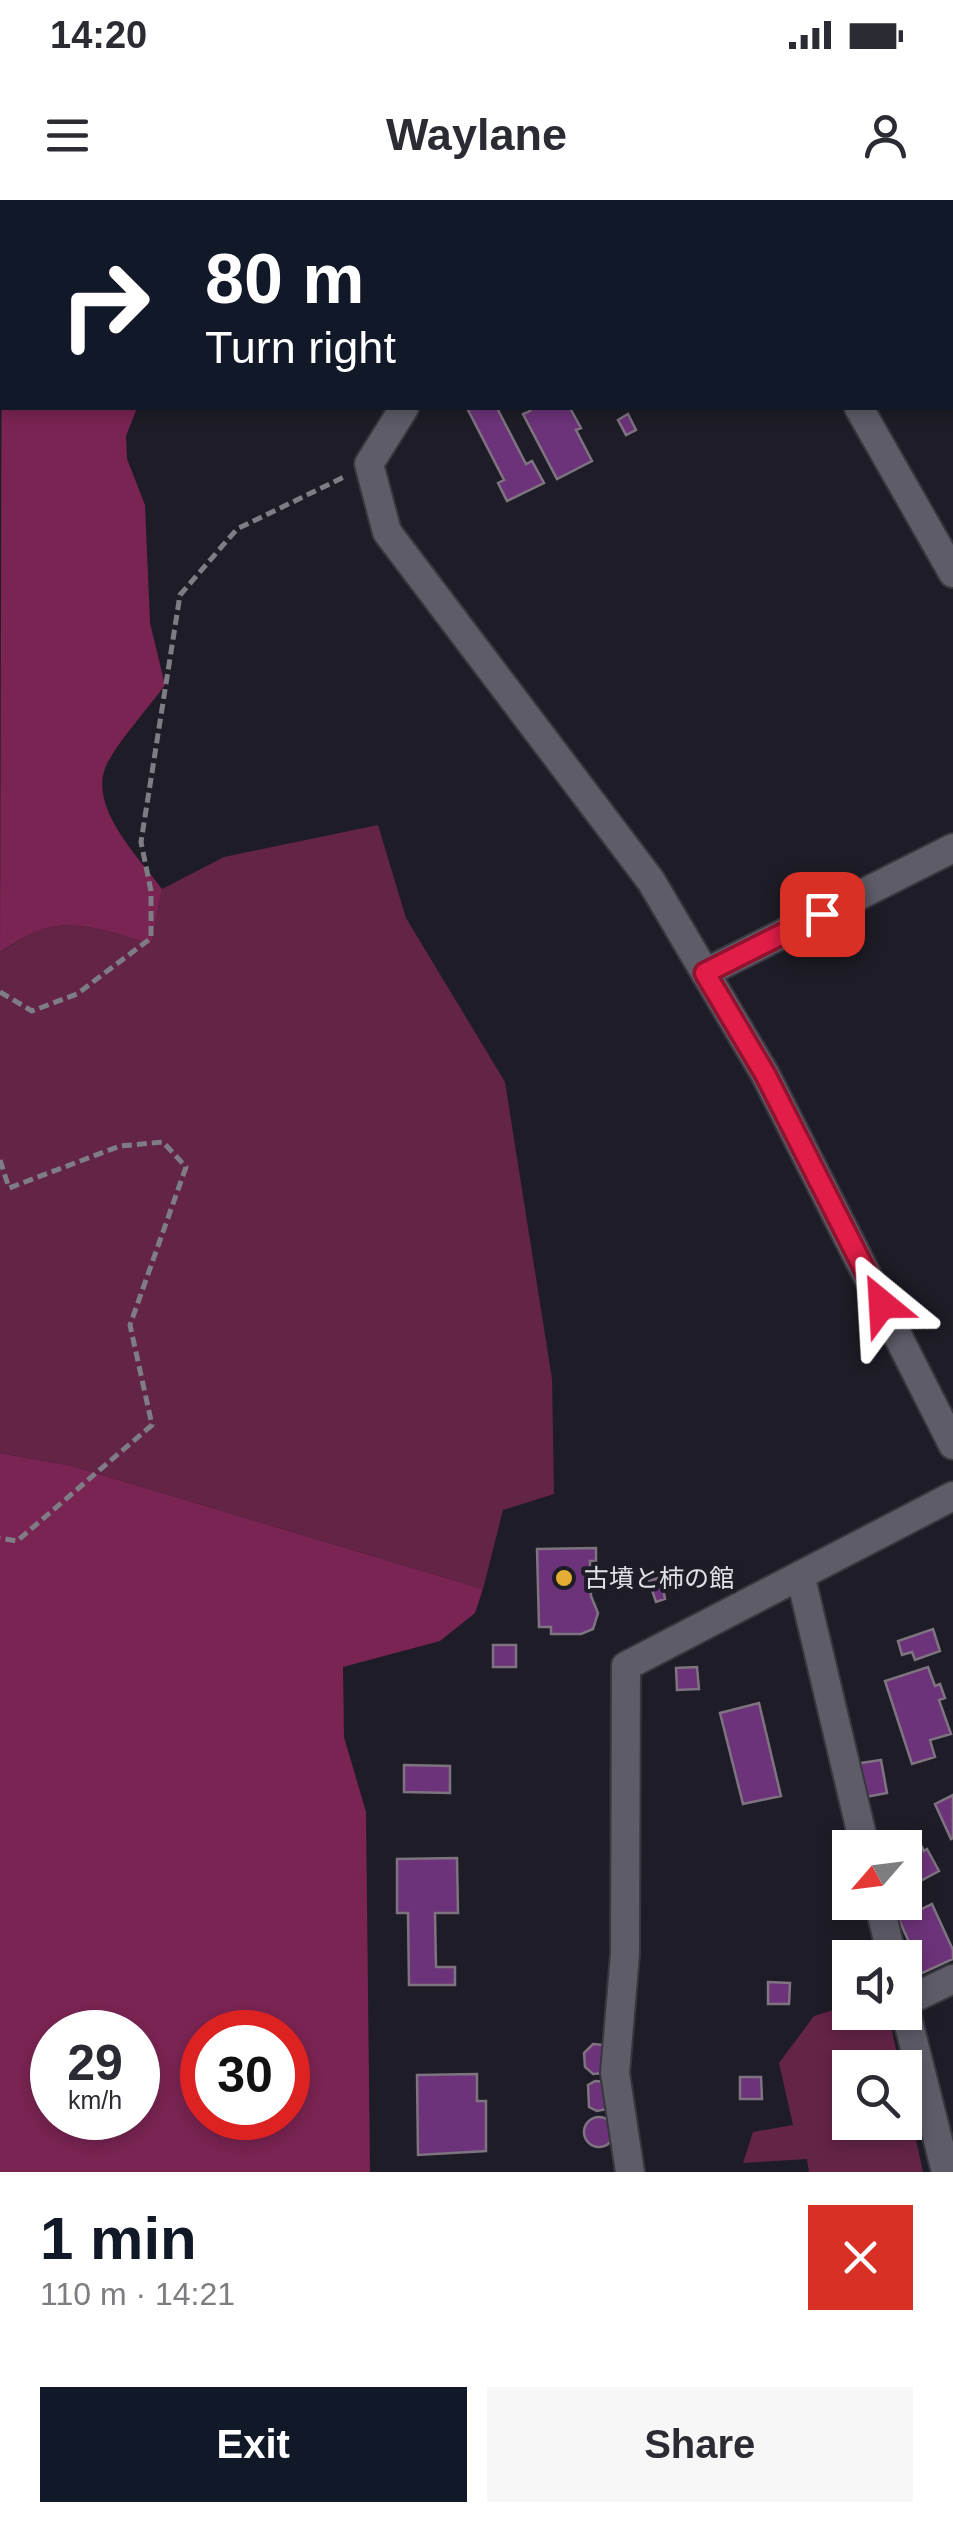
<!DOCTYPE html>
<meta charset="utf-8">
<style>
:root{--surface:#fff;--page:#f7f7f7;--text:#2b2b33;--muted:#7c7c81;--accent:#111827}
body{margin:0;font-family:Helvetica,"Noto Sans JP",sans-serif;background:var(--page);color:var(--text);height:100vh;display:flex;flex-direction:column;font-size:38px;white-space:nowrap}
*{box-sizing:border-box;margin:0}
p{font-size:32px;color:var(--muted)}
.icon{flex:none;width:55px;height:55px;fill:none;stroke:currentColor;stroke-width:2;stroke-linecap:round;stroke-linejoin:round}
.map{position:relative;height:1972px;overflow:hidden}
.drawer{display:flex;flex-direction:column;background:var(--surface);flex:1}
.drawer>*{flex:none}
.hud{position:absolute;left:0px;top:0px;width:955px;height:210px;box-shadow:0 5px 15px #0003;background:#111827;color:#fff;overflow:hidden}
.needle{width:65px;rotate:242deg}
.controls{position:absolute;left:832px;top:1630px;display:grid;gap:20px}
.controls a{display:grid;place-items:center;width:90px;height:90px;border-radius:0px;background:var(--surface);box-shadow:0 5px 15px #0003;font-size:50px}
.speed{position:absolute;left:30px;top:1810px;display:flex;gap:20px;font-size:50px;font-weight:700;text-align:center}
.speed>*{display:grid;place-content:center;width:130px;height:130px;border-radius:50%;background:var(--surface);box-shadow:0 5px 15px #0003;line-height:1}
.speed small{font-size:25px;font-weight:400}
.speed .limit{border:15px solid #d22;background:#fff;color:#111}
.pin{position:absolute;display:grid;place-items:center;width:85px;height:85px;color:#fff;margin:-42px;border-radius:20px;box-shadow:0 5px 15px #0006}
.me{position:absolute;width:110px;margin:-55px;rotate:333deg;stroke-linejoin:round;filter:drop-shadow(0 0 8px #0008)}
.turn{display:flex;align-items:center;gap:35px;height:210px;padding:0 40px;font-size:45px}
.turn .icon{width:130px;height:130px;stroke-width:2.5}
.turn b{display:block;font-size:70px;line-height:85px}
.round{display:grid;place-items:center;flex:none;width:105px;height:105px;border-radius:0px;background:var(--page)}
.head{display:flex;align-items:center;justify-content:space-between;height:170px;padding:0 40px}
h1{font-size:60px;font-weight:600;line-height:75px;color:var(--accent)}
.primary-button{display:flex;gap:20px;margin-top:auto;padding:20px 40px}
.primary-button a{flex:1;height:115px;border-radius:0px;background:var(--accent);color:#fff;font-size:40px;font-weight:600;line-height:115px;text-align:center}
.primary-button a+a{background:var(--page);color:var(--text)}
.status{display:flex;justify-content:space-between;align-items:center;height:70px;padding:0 50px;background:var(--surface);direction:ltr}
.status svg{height:28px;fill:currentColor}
header{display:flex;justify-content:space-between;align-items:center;height:130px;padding:0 40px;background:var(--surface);font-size:45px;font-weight:600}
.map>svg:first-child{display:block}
</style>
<div class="status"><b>14:20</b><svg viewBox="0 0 49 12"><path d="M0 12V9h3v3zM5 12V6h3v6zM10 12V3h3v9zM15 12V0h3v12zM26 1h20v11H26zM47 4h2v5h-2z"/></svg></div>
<header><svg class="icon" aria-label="menu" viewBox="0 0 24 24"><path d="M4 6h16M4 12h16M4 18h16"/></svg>Waylane<svg class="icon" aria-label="person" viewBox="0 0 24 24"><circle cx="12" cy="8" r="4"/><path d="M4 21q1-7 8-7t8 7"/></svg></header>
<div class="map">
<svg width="953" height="1972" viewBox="0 0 953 1972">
<rect width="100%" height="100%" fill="#1e1d27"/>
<!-- green -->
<path fill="#642446" d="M378 625 406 718 505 882 552 1179 554 1294 503 1310 483 1389 72 1266 0 1253V752C11 746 23 738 34 732 70 716 117 733 151 745L162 689 224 657Z
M850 1805V1812L888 1813 900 1867 850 1868V1922H905V1889L923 1972H809L807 1959 743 1963 753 1932 793 1925 779 1863 814 1816Z"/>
<!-- forest -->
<path fill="#7a2453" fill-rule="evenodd" d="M2 24V208H137L126 236 127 259 145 305 150 423 165 485C147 510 124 534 109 560 83 603 138 656 162 689L151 745C117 733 70 716 35 732 23 737 11 746 0 752Z
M0 1253 72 1266 483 1389 475 1413 440 1441 343 1467 344 1537 366 1612 370 1972H0ZM52 1832H138V1918H52ZM202 1832H288V1918H202Z"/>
<!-- building -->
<path fill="#6d337a" stroke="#7d747f" stroke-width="2.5" d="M467 208H497L526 264 532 261 544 283 507 301 498 283 504 280Z
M528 208H570L581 228 576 230 592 261 557 279 523 214 530 211Z
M628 214 636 230 626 235 618 220Z
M596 1348V1361H590L591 1396 598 1413 593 1429 581 1434H551V1427H539L537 1349Z
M661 1377 665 1399 656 1402 649 1381Z
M933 1429 940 1451 915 1460 912 1452 902 1455 898 1441Z
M493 1445H516V1467H493Z
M697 1467 699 1489 677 1490 676 1468Z
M928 1467 935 1486 940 1484 945 1498 939 1500 951 1534 930 1540 935 1557 912 1564 885 1481Z
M759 1503 781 1596 743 1604 720 1513Z
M881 1560 887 1593 860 1598 854 1564Z
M404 1565 450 1566V1593L404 1592Z
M953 1595V1638L951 1639 935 1604Z
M922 1647 924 1651 927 1649 939 1671 911 1686 905 1675V1661L911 1657 909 1654Z
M457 1658 458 1713H435L436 1767H455V1785H409L408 1713H397V1659Z
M932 1704 953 1750V1759L920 1774 912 1757 915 1755 899 1720Z
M768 1782 790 1783 789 1804H768Z
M593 1844 603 1845 614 1853 604 1873 593 1874 585 1867 584 1853Z
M477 1874V1901H486V1951L418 1955 417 1875Z
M740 1877H761L762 1899H740Z
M595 1881 607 1882V1909L597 1911 589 1907 588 1885Z
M584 1932a15 15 0 1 1 30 0a15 15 0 1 1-30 0Z"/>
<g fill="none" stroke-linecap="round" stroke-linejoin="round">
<defs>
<path id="minor" d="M370 0 371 2
M742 0 743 2
M404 208 369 264 387 332 651 681 765 874 953 1245
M859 208 953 373
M705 773 953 648
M801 1378 865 1648
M879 1702 892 1758
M905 1802 953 1779
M905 1809 946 1972
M630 1972 615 1873 625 1754 626 1466 953 1296"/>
</defs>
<!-- minor casing -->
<use href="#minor" stroke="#38373f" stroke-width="32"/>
<!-- path -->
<path stroke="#7e7d85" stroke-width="5" stroke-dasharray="10 5" stroke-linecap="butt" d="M0 792 32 811 77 794 151 738V691L141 642 180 395 237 329 344 277
M0 960 9 988 120 946 163 942 186 967 130 1125 152 1225 17 1341 0 1338"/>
<!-- minor -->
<use href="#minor" stroke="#5d5c67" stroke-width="28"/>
</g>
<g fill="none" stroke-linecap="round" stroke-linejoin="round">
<defs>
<path id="route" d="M822 714 705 773 765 874 882 1104"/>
</defs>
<!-- route casing -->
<use href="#route" stroke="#92132f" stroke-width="25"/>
<!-- route -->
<use href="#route" stroke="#e11d48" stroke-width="18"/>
</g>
<!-- markers -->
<circle fill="#e4ae35" stroke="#1e1d27" stroke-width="4" cx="564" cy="1378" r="10"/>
<g text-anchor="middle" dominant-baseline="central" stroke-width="8" stroke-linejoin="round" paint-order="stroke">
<!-- poi labels -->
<g font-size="25" fill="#e1e0e7" stroke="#1e1d27" text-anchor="start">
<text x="584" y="1378">古墳と柿の館</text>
</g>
</g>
</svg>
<div class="controls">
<a><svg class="needle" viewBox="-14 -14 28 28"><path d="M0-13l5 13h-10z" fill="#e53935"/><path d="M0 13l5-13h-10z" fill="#7c7c81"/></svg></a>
<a><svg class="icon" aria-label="sound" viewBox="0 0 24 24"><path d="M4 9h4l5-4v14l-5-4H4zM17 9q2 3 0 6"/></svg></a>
<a><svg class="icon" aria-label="search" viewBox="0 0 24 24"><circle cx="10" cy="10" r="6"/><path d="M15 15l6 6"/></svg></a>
</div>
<div class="speed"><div>29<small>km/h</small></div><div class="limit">30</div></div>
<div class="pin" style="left:822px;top:714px;background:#d93025"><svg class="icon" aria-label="arrive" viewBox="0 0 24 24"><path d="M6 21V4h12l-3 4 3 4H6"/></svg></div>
<svg class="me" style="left:882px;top:1104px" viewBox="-20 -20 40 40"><path d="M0-17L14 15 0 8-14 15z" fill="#e11d48" stroke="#fff" stroke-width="4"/></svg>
<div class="hud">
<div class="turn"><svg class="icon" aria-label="right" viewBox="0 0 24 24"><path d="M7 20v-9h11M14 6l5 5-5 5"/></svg><div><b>80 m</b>Turn right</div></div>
</div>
</div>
<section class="drawer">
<div class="head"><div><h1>1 min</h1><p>110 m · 14:21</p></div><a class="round" style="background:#d93025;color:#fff"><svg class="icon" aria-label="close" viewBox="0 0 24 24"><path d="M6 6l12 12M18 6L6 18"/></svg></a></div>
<div class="primary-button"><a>Exit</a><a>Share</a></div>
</section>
